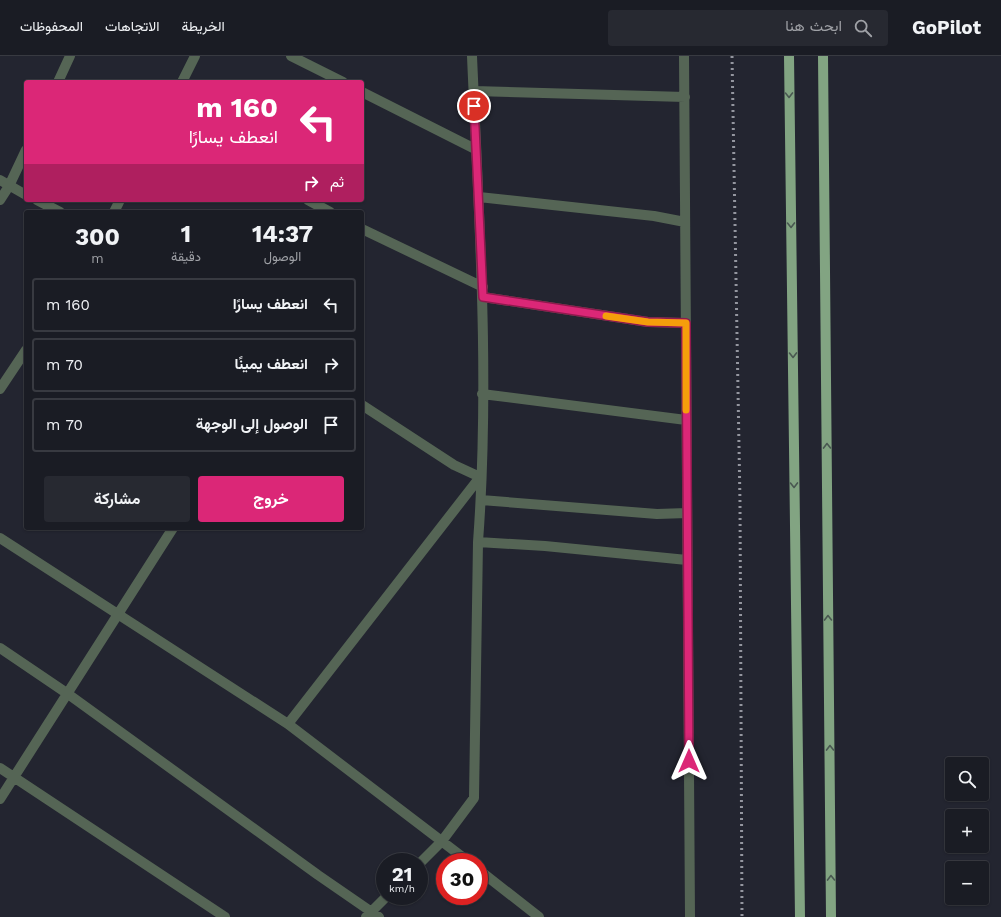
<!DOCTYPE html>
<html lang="ar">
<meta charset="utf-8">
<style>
:root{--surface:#1a1c24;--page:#272931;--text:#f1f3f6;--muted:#9fa1a6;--line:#383a41;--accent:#db2777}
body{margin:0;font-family:"Work Sans",Vazirmatn,sans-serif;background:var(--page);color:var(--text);direction:rtl;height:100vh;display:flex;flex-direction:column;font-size:15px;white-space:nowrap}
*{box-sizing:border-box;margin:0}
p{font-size:13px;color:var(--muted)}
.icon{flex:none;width:22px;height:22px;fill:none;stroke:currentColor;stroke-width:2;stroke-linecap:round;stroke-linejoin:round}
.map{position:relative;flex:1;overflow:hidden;direction:ltr}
.panel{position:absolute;left:24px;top:154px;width:340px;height:320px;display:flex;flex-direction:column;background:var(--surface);border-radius:4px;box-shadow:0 1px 3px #0004,0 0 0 1px var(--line);direction:rtl}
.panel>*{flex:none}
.top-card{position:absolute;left:24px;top:24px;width:340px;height:122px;border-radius:4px;box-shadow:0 1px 3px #0004,0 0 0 1px var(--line);direction:rtl;background:#db2777;color:#fff;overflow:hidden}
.fabs{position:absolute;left:945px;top:701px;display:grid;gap:8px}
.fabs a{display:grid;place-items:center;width:44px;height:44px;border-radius:4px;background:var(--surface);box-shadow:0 1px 3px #0004,0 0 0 1px var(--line);font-size:20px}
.speed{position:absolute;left:376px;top:797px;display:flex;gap:8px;font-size:20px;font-weight:700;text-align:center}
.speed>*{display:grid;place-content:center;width:52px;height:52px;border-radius:50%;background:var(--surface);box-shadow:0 1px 3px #0004,0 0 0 1px var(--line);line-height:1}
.speed small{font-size:10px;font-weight:400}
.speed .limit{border:6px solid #d22;background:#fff;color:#111}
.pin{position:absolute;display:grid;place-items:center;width:34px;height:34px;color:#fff;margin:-17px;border:2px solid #fff;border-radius:50%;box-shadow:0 1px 4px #0007}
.me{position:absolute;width:44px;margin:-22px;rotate:0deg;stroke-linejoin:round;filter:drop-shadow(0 0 3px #0008)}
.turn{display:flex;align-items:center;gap:14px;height:84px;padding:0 20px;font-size:18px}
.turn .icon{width:52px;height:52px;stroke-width:2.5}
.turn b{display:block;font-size:28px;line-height:34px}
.then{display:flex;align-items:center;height:38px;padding:0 20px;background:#0003;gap:8px;font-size:15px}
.eta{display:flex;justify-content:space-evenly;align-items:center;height:68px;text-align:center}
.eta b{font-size:24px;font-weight:700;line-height:28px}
.primary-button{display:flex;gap:8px;margin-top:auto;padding:8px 20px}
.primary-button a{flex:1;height:46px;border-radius:4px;background:var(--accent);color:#fff;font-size:16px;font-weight:700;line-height:46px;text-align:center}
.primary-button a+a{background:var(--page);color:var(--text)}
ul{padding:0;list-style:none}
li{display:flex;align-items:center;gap:12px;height:54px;margin:0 8px 6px;padding:0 12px;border:2px solid var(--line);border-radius:4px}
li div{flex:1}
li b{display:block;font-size:15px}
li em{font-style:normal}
header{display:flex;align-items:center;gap:24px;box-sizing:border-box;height:56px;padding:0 20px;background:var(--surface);border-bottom:1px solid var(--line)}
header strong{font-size:19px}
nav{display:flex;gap:22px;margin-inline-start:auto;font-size:14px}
.search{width:280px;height:36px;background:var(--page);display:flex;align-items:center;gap:10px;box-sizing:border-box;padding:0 14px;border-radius:4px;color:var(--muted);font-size:15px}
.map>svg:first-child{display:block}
</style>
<header>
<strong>GoPilot</strong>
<div class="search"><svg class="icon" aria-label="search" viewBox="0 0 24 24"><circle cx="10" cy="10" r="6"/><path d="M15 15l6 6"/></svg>ابحث هنا</div>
<nav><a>الخريطة</a><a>الاتجاهات</a><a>المحفوظات</a></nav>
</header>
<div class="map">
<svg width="1001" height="861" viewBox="0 0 1001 861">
<rect width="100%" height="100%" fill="#232530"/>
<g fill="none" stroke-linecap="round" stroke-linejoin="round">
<!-- minor -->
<path stroke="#556555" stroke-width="10" d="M291 0 343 26
M684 0 690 861
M58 26 70 0
M182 26 195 0
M474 35 685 41
M362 36 475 93
M0 124 26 139
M479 141 654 160 685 166
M0 144 9 130 26 94
M37 144 60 156
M308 144 330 156
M114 156 120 144
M362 173 483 231
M483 241 648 266 686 267
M0 333 26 294
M482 338 686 364
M481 444 657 458 687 457
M0 482 288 668 469 806
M478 486 545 490 687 504
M0 592 68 638 318 819 379 861
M288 668 480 421 454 409 362 349
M0 712 225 861
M0 743 173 472
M419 808 442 785 474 742 478 486C490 324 479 162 472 0
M479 814 539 861
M366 861 387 840"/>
<!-- major -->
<path stroke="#82a482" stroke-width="10" d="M789 0 800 861
M823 0 831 861"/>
<!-- rail -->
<path stroke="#94969f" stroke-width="3" stroke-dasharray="2 4" stroke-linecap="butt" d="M732 0 740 446 742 861"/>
</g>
<!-- one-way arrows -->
<defs><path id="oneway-chevron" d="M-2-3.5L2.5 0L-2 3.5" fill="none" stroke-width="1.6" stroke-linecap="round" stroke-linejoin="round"/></defs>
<g stroke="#495851">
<use href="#oneway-chevron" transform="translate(789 39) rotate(89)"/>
<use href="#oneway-chevron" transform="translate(791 169) rotate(89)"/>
<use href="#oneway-chevron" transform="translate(793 299) rotate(89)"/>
<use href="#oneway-chevron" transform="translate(827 390) rotate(-91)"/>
<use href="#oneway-chevron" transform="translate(794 429) rotate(89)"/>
<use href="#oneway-chevron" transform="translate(828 562) rotate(-91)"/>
<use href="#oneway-chevron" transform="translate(830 692) rotate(-91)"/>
<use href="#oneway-chevron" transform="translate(831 822) rotate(-91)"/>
</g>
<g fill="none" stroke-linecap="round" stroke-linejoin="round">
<defs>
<path id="route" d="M474 50 483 241 648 266 686 267 689 705"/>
</defs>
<!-- route casing -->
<use href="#route" stroke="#8e194d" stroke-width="10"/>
<!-- route -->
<use href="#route" stroke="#db2777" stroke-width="7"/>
<!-- slow -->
<path stroke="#f59e0b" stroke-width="7" d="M606 260 648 266 686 267V354"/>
</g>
</svg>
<div class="fabs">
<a><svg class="icon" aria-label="search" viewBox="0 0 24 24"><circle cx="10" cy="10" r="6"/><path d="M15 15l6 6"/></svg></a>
<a>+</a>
<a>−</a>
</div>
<div class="speed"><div>21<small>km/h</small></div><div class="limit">30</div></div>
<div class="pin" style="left:474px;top:50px;background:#d93025"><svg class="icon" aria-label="arrive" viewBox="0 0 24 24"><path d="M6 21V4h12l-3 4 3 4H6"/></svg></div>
<svg class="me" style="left:689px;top:705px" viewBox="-20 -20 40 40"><path d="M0-17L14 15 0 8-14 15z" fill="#db2777" stroke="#fff" stroke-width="4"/></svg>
<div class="top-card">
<div class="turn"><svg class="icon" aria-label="left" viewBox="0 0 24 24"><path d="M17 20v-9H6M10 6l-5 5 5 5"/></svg><div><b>160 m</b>انعطف يسارًا</div></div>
<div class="then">ثم<svg class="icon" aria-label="right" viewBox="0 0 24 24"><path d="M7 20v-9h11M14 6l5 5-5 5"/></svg></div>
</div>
<section class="panel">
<div class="eta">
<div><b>14:37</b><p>الوصول</p></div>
<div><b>1</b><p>دقيقة</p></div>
<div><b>300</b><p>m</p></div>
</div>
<ul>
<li><svg class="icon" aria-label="left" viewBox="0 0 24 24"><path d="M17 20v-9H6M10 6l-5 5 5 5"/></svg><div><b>انعطف يسارًا</b></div><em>160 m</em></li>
<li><svg class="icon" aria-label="right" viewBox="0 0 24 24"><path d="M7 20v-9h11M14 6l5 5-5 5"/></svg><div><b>انعطف يمينًا</b></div><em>70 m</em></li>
<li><svg class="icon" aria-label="arrive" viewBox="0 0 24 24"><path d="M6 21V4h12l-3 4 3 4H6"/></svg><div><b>الوصول إلى الوجهة</b></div><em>70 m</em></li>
</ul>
<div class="primary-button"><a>خروج</a><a>مشاركة</a></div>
</section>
</div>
